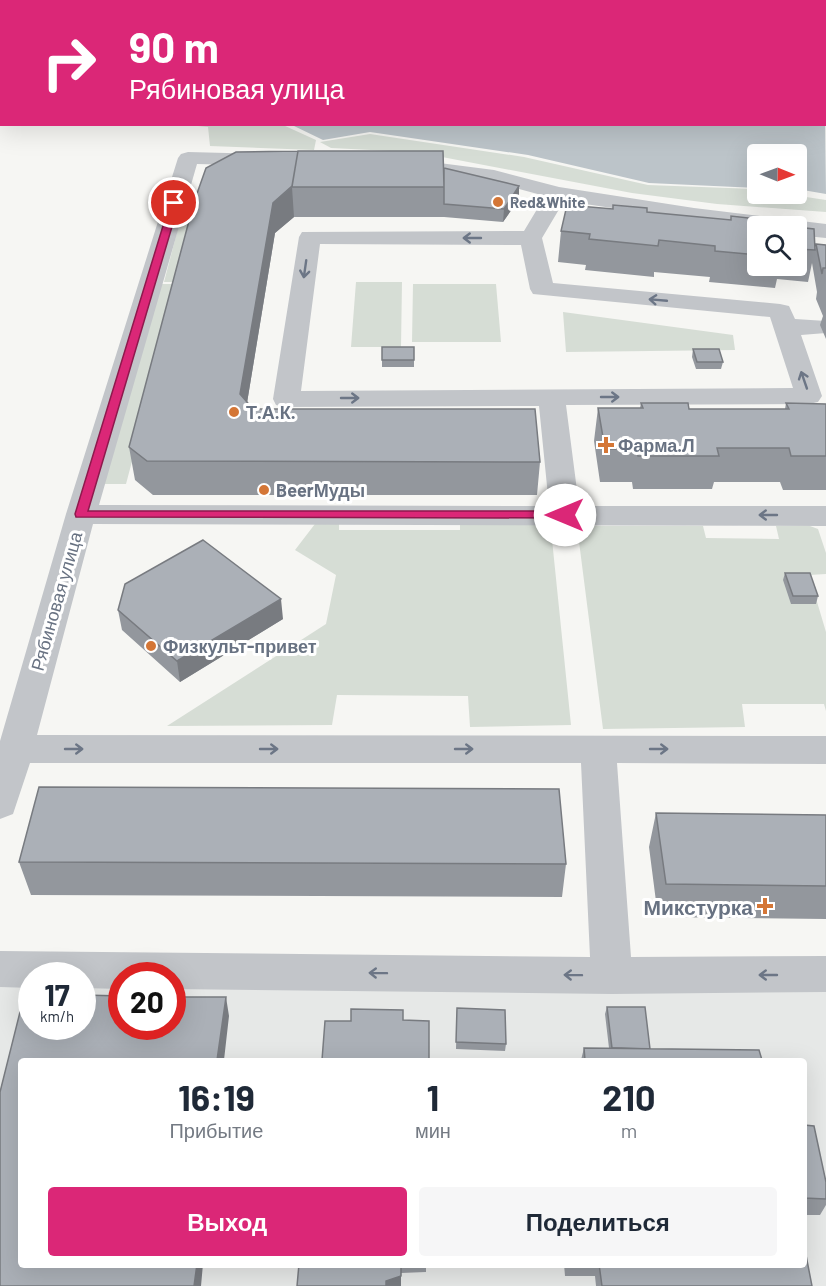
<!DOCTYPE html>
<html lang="ru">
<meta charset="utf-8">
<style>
:root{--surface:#fff;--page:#f6f6f7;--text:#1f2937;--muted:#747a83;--accent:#db2777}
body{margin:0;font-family:Barlow,sans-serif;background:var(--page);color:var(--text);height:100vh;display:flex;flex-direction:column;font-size:22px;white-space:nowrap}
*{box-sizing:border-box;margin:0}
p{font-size:20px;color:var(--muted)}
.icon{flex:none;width:33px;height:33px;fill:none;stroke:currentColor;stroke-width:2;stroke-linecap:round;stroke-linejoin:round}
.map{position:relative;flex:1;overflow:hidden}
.details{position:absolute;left:18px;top:1058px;width:789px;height:210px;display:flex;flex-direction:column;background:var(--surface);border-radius:6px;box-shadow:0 6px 24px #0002}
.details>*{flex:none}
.hud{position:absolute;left:0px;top:0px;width:826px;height:126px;box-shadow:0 6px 24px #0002;background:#db2777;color:#fff;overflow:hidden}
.needle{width:39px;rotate:91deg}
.tools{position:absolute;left:747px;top:144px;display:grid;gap:12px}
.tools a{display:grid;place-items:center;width:60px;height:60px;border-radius:6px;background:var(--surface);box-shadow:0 6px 24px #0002;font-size:30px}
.speed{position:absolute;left:18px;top:962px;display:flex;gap:12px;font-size:30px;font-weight:700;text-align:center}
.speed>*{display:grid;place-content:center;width:78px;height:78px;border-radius:50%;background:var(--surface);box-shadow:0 6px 24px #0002;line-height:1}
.speed small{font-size:15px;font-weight:400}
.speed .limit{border:9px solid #d22;background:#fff;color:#111}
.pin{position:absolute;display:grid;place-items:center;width:51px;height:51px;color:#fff;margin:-26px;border:3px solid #fff;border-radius:50%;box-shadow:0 2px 6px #0007}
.me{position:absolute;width:66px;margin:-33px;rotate:270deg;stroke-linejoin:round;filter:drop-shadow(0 0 4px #0008)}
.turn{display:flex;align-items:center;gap:21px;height:126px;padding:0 30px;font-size:27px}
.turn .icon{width:78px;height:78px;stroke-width:2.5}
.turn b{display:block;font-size:42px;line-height:51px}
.eta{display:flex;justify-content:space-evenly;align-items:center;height:102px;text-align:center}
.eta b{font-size:36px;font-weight:700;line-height:42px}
.action{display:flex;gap:12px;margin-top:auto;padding:12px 30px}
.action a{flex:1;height:69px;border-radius:6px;background:var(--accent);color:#fff;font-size:24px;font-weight:700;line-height:69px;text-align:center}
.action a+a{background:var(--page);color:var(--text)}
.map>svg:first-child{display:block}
</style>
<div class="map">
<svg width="826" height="1286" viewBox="0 0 826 1286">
<rect width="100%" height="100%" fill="#f6f6f3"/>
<!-- built -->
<path fill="#e6e8e7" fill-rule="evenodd" d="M0 978H31L32 1026H82L83 979H121L122 1026H172L173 979 826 985V1286H0ZM21 1060H804V1264H21Z"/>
<!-- green -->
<path fill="#d6ddd5" d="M326 0H534L543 1 329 2Z
M627 0H826V31L825 2Z
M188 125H283L316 140 314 150 210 146 208 127Z
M370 134 524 157 648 185 755 189 758 194H786L826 200V212L717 204 632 193 442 157 391 151 331 148 320 142Z
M180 221H199L184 282H164Z
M356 282H402L401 347H351Z
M158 284H179L126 484H98Z
M413 284H496L501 342H412Z
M563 312 733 335 735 350 566 352Z
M318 520 339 521V530H460V522L550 520 571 725 470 727 468 696 337 695 332 725 167 726 326 624 336 575 295 550Z
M577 526H703L706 538 779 539 776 526H810L818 529 826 553V574L809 575 826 632V711L824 704H742L745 727 603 729Z"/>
<!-- water -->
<path fill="#bcc4c9" d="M0 0H291L294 1 2 2 1 74Z
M825 116 826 194 797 189 796 154H758L757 188 649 183 528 155 370 132 323 140 292 125 825 124Z"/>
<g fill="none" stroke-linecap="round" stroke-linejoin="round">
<!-- minor -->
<path fill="#c2c5c9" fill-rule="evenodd" d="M554 0H579L580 2H555Z
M825 35H826V46H825Z
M188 152 270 154 277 156 280 160 277 164 270 166 197 164 99 505 549 506 539 406 286 407 276 405 273 399 299 237 302 232 524 231 545 196 493 182 401 169 398 165 401 161 408 159 494 170 559 187 694 208 826 224V238L796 235V226H758V229L564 201 542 238 553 283 780 304 789 306 795 319 826 321V333L801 335 822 396 818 402 809 404 566 405 579 506H826V526L93 524 37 735 826 736V764L617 763 631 957 826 956V992L612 994 172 989V975H122V989L82 988V975H32V988L0 987V951L590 957 581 763H30L13 814 0 819V741L66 514 178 158 181 154ZM320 244 521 245 530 289 533 294 770 317 793 388 301 391Z"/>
</g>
<!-- wall -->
<path fill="#93979d" d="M443 151 444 168 519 199 503 222 444 217H294L275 233 247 403 253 409 540 462 537 495H153L135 480 129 447 194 202Z
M647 212 758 226V266H796V227L815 250 816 244 826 245V339L820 325 823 316 816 299 817 292 812 263 808 282 777 279 775 288 709 282 710 277 654 272V277L585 270 586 265 558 262 561 231Z
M382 347H414V367H382Z
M693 349 723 362 721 369H696L692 357Z
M641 403 689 409H785L786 403 826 404V490H783L780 482H714L712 489H633L632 482H600L594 441 598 408H640Z
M785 573 818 596 816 604H791L783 580Z
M118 610 283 619 180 682 122 630Z
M656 813 826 815V919L658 917 649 847Z
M19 862 566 864 562 897 31 895Z
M607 1007 650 1049 762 1060H581L584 1048H609L605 1014Z
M457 1008 506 1044 505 1051 456 1049Z
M804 1125 826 1182V1205L820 1215H804Z
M299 1264H426V1272L401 1273Z
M564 1264H804L812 1286H596L595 1276H565Z"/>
<!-- shaded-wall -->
<path fill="#787b80" d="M519 186V199L503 222 504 209Z
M292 187 294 217 275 233 243 427 240 394 273 203Z
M281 599 283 619 180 682 177 661Z
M226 997 229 1016 224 1060H217Z
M197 1264H203L201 1286H194Z
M401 1264V1286H386V1281Z"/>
<!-- building -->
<path fill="#abb0b7" stroke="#787b80" stroke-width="1.5" d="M298 151 292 186 273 203 240 394 253 409H535L540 462 147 461 129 447 194 202 206 168 236 152Z
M298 151H443L444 187H292Z
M444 168 507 183 519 186 504 209 444 204Z
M567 205 613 209V205L647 208V212L731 220V216L767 220V224L792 226H758V255L715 251V246L659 240 658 246 589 239 590 234 561 231Z
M796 227 814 229 815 250 796 249Z
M816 244 826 245V268H823L822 274Z
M382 347H414V360H382Z
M693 349H719L723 362H697Z
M641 403H688L689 409H789L786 403 826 404V456H791L789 448H717L719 456H638L637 449H605L598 408H643Z
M203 540 281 599 177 661 118 610 125 584Z
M785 573H810L818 596H793Z
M39 787 559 789 566 864 19 862Z
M656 813 826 815V886L666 884Z
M82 995 122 996V1026H172V997H226L217 1060H21V1264H197L194 1286H0V1092L20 1012H32V1026H82Z
M607 1007H645L650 1049 612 1048Z
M457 1008 505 1010 506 1044 456 1042Z
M351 1009 403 1010V1020L429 1021V1060H322L325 1021H351Z
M584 1048 759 1050 762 1060H585Z
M804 1125 814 1126 826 1182V1199L804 1198Z
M804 1245 812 1286H602L599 1264H804Z
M299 1264H401V1276L386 1281V1286H297Z"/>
<!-- one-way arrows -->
<defs><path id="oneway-shaft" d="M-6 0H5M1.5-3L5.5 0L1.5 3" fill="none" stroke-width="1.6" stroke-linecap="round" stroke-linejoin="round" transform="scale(1.5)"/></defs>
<g stroke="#6c7686">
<use href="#oneway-shaft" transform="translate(472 238) rotate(-180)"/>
<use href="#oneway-shaft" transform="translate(305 269) rotate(98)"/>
<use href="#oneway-shaft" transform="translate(658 300) rotate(-175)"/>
<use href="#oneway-shaft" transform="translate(804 380) rotate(-109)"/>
<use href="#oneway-shaft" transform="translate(610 397)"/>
<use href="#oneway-shaft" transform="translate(350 398)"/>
<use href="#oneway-shaft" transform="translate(768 515) rotate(-180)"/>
<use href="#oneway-shaft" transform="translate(74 749)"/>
<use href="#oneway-shaft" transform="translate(269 749)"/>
<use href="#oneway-shaft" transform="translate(464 749)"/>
<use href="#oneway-shaft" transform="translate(659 749)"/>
<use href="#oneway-shaft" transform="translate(378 973) rotate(-179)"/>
<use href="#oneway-shaft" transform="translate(573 975) rotate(-179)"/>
<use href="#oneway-shaft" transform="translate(768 975) rotate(180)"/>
</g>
<!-- route -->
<path fill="#db2777" stroke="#8e194d" stroke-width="1.5" d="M174 200 179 203 88 511H565L571 515 570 518 76 517 75 514 170 203Z"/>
<!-- markers -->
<g fill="#d47636" stroke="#fff" stroke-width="2">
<circle cx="498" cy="202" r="6"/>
<circle cx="234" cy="412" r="6"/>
<path d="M603 436h6v6h6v6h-6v6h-6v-6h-6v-6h6z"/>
<circle cx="264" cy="490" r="6"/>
<circle cx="151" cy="646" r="6"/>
<path d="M762 897h6v6h6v6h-6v6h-6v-6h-6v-6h6z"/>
</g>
<g text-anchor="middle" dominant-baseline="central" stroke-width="6" stroke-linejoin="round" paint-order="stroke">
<!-- far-poi labels -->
<g font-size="15" font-weight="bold" fill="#687282" stroke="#fff" text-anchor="start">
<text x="510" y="202">Red&amp;White</text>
</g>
<!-- poi labels -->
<g font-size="18" font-weight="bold" fill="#687282" stroke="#fff" text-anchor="start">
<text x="246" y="412">Т.А.К.</text>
<text x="618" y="445">Фарма.Л</text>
<text x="276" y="490">BeerМуды</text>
<text x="163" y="646">Физкульт-привет</text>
</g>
<!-- street labels -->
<g font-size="18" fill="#687282" stroke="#fff">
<text transform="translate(56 601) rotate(-74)">Рябиновая улица</text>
</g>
<!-- near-poi labels -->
<g font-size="21" font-weight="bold" fill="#687282" stroke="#fff" text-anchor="end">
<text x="753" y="906">Микстурка</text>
</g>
</g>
</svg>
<div class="tools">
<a><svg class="needle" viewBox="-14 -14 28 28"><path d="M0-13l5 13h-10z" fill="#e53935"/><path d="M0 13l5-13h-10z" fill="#747a83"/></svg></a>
<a><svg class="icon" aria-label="search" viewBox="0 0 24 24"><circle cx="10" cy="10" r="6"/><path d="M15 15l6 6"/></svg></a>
</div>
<div class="speed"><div>17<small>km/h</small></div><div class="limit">20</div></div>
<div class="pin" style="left:174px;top:203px;background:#d93025"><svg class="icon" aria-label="arrive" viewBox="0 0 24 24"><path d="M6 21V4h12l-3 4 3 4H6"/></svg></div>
<svg class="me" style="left:565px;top:515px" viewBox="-20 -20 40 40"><circle r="19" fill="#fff"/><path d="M0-13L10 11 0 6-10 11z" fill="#db2777"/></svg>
<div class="hud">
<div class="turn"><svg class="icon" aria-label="right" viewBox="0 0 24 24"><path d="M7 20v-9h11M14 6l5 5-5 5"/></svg><div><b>90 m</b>Рябиновая улица</div></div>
</div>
<section class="details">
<div class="eta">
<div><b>16:19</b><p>Прибытие</p></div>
<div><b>1</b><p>мин</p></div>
<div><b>210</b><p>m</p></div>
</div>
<div class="action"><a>Выход</a><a>Поделиться</a></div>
</section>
</div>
